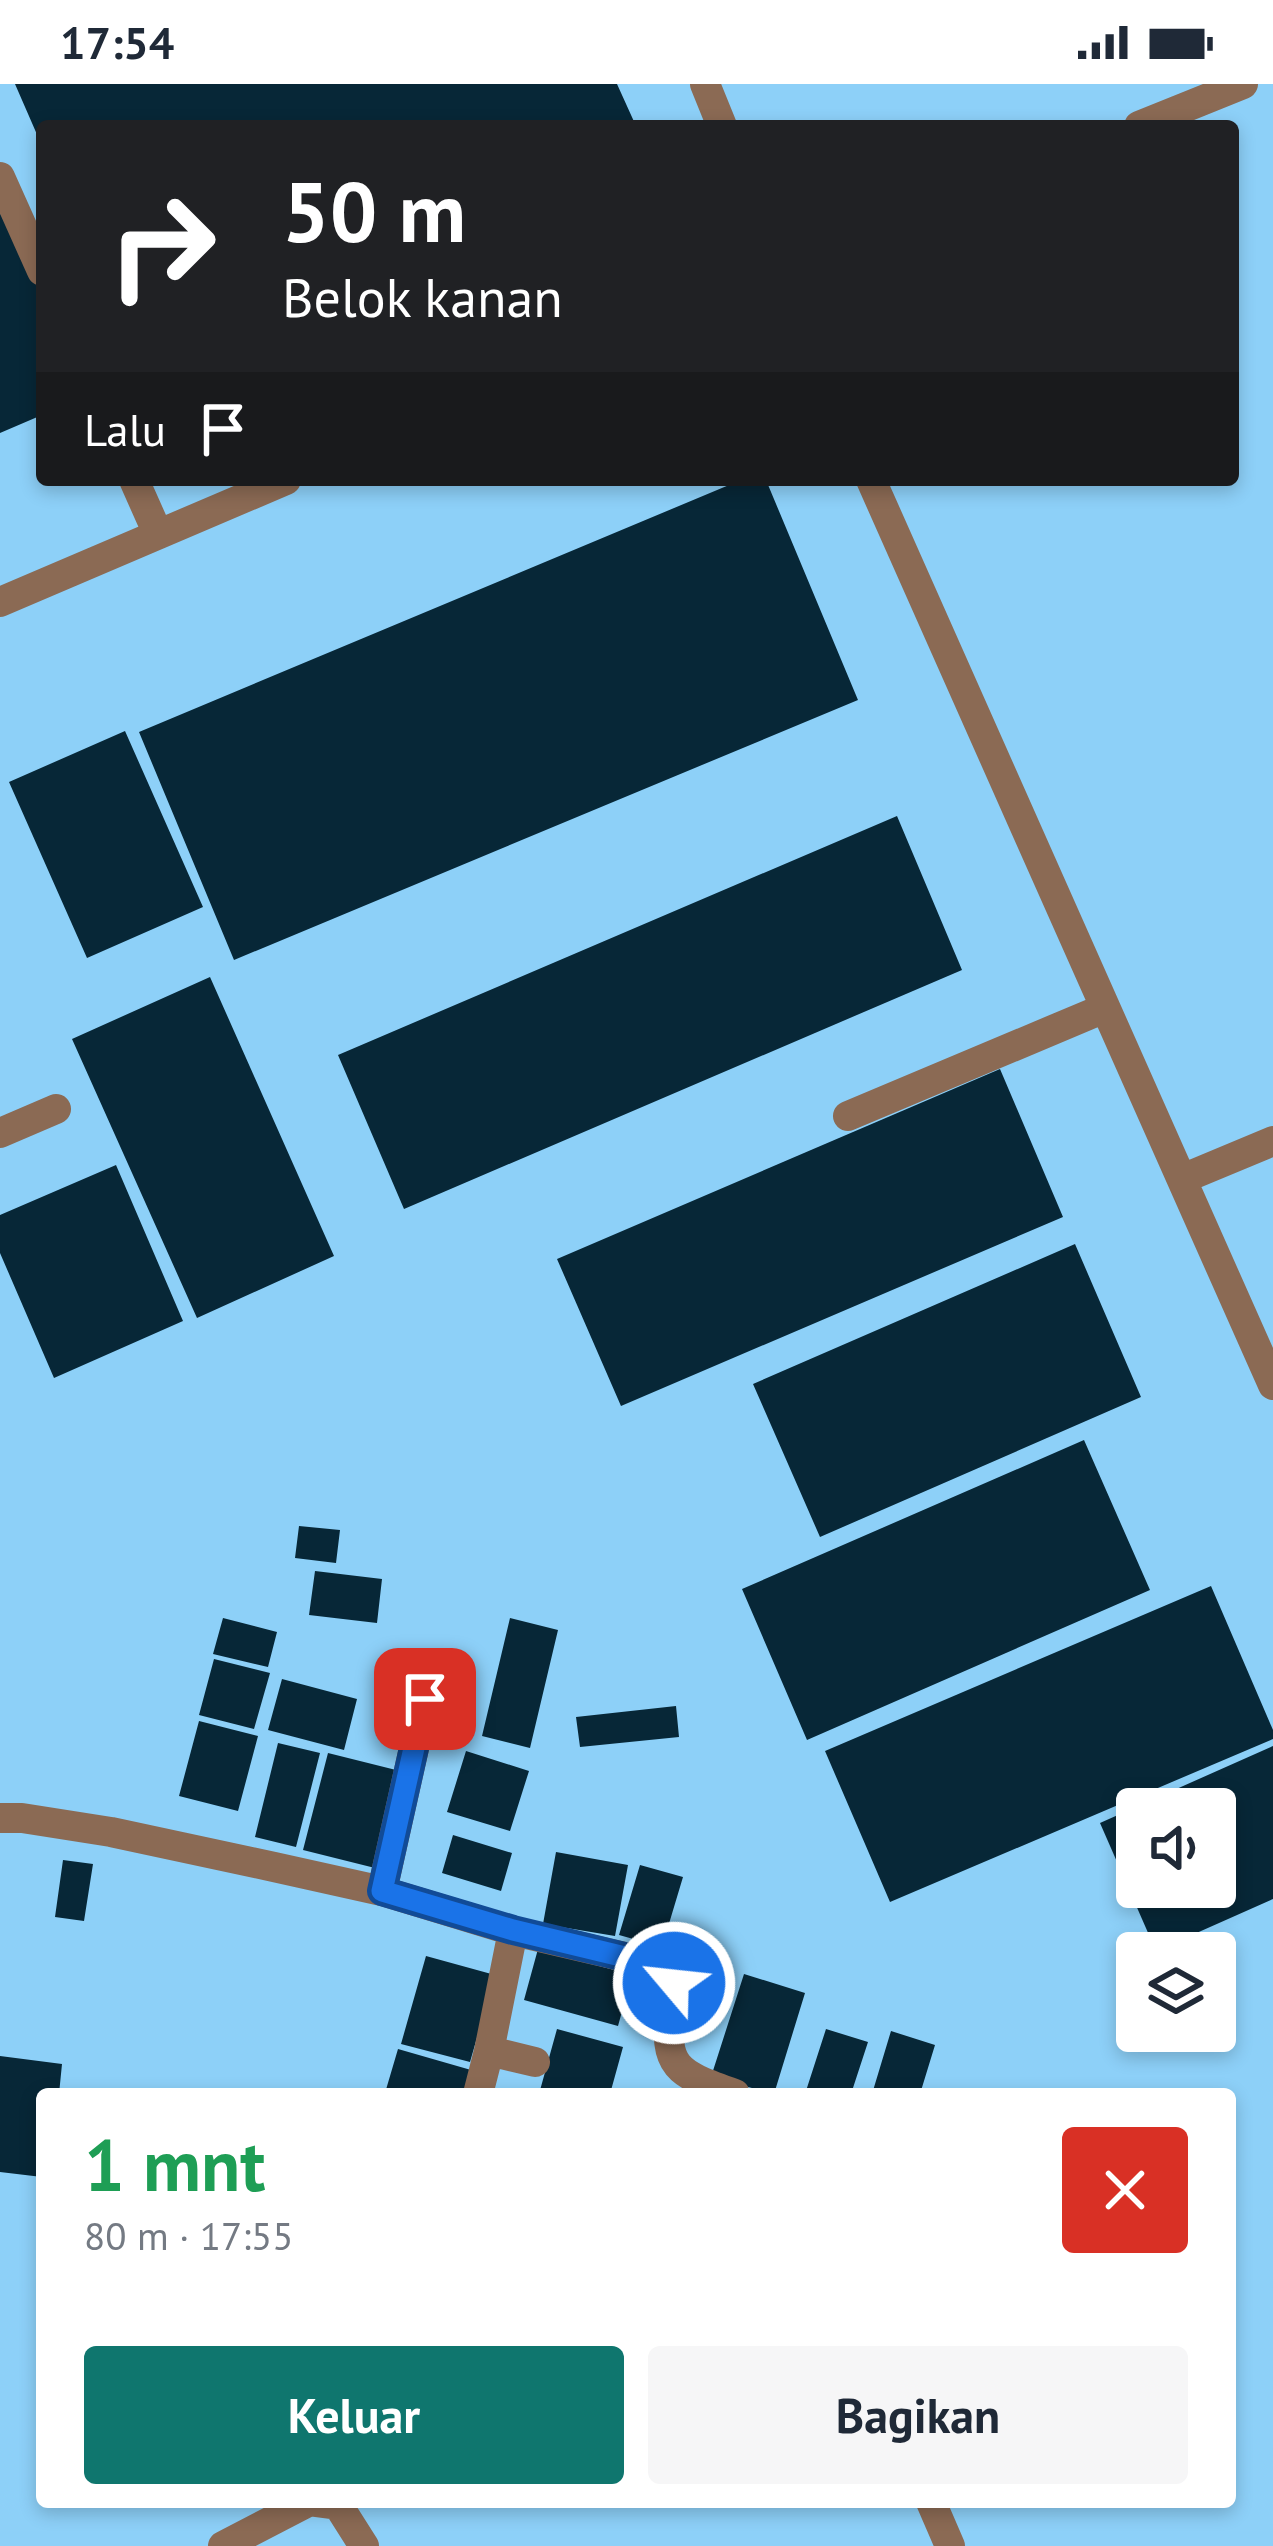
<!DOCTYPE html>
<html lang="id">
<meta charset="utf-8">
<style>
:root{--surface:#fff;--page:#f6f6f7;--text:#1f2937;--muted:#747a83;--accent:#0f766e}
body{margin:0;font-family:"PT Sans",sans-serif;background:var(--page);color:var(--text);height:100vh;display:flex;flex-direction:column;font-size:45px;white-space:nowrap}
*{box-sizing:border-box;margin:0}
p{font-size:39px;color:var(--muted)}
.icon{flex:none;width:66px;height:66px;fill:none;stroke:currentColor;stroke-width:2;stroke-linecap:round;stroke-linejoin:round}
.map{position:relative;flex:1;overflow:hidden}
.sheet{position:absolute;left:36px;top:2004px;width:1200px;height:420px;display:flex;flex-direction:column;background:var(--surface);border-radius:12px;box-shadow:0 6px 18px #0003}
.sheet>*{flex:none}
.guide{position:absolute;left:36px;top:36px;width:1203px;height:366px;border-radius:12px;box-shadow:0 6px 18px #0003;background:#202124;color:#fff;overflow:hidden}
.controls{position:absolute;left:1116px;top:1704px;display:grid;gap:24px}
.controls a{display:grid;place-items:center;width:120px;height:120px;border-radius:12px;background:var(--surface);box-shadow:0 6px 18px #0003;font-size:60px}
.pin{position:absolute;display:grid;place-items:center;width:102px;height:102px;color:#fff;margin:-51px;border-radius:24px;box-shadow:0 6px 18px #0006}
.me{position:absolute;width:132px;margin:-66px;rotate:298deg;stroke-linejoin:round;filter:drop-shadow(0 0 9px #0008)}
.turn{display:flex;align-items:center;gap:42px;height:252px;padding:0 48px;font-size:54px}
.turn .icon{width:156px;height:156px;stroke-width:2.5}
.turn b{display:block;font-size:84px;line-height:102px}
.then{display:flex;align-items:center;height:114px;padding:0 48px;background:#0003;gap:24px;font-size:45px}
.round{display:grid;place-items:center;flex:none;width:126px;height:126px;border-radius:12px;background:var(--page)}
.overview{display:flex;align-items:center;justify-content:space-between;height:204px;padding:0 48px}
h1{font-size:72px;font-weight:600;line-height:90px;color:#1e9e55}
.action{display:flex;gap:24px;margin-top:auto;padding:24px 48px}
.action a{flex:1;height:138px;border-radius:12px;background:var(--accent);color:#fff;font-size:48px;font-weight:600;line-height:138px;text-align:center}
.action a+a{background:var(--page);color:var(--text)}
.status{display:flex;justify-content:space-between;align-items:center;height:84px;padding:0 60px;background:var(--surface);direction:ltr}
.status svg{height:33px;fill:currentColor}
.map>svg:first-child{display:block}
</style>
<div class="status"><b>17:54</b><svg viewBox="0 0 49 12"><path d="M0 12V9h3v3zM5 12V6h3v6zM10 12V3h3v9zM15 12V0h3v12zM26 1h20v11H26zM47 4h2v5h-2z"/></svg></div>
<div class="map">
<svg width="1273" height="2462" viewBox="0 0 1273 2462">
<rect width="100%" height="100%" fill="#8dd0f8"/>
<!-- building -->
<path fill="#072737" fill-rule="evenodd" d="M15 0H617L636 42H42V62Z
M0 129 42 199V331L0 349Z
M741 396H766L858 616 234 876 139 648Z
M125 647 203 823 87 874 9 698Z
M897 732 962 886 404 1125 338 971Z
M210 893 334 1172 197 1234 72 955Z
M1000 985 1063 1133 621 1322 557 1175Z
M116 1081 183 1237 54 1294 0 1169V1131Z
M1075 1160 1141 1313 820 1453 753 1300Z
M1084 1356 1150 1506 807 1656 742 1505Z
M299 1442 340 1446 336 1479 295 1474Z
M315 1487 382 1495 377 1539 309 1531Z
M1211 1502 1273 1646V1655L890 1818 825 1667Z
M223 1534 277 1548 268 1583 213 1570Z
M510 1534 558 1546 530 1664 482 1652Z
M214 1575 270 1589 254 1645 199 1631Z
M282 1595 357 1615 344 1666 268 1646Z
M676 1622 679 1653 580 1663 576 1633Z
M199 1637 258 1652 238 1727 179 1712Z
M278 1659 320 1669 296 1763 255 1753Z
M1273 1662V1815L1156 1867 1100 1739ZM1137 1725H1215V1803H1137Z
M466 1667 529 1687 510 1747 447 1728Z
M328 1669 404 1688 379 1785 303 1766Z
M453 1751 512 1769 501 1807 442 1789Z
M556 1768 628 1781 615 1852 543 1840Z
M63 1776 93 1780 84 1837 55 1833Z
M640 1781 683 1793 662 1863 619 1851Z
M538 1865 632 1891 618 1942 524 1916Z
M426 1872 495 1891 470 1978 401 1960Z
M744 1890 805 1909 774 2010 711 1993Z
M557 1945 623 1963 610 2010H539Z
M826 1945 868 1958 851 2010H805Z
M891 1947 935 1961 920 2010H872Z
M398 1965 471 1986 464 2010 385 2009Z
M0 1972 62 1980 59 2010H42V2093L0 2088Z"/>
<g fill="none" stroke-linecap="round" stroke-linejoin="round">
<!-- minor -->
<path stroke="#8b6a54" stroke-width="30" d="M705 0 722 42
M1139 42 1243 0
M0 93 42 187
M134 396 158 450
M871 396 1273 1301
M0 518 286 396
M848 1032 1105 924
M0 1049 56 1025
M1182 1095 1273 1057
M0 1734H22L111 1748 274 1783 382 1807 513 1847 659 1881 669 1885C675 1898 673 1908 671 1923 662 1986 680 1990 735 2010
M382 1807 425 1615
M513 1847 489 1967 535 1978
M478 2010 489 1967
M315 2418 338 2421 364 2462
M931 2418 950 2462
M223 2462 308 2418"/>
</g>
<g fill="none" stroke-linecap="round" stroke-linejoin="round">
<defs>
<path id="route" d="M425 1615 382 1807 513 1846 658 1881 669 1885 674 1899"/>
</defs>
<!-- route casing -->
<use href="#route" stroke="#114b97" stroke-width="30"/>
<!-- route -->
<use href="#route" stroke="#1a73e8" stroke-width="21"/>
</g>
</svg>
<div class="controls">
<a><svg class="icon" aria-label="sound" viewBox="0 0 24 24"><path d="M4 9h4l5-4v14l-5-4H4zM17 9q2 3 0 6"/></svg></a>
<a><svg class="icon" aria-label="layers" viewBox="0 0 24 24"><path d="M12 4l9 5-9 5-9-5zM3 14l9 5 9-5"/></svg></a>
</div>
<div class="pin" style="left:425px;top:1615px;background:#d93025"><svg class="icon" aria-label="arrive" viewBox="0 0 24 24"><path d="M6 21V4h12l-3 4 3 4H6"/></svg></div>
<svg class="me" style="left:674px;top:1899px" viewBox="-20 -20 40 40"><circle r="17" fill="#1a73e8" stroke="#fff" stroke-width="3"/><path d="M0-11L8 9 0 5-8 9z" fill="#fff"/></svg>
<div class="guide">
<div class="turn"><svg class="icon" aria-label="right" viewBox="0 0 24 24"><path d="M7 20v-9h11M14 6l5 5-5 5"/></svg><div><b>50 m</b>Belok kanan</div></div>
<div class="then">Lalu<svg class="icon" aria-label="arrive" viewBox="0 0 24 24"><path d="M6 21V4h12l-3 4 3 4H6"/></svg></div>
</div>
<section class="sheet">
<div class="overview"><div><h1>1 mnt</h1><p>80 m · 17:55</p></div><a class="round" style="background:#d93025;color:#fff"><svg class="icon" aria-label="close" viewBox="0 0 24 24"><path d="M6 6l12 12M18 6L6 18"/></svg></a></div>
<div class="action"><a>Keluar</a><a>Bagikan</a></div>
</section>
</div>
